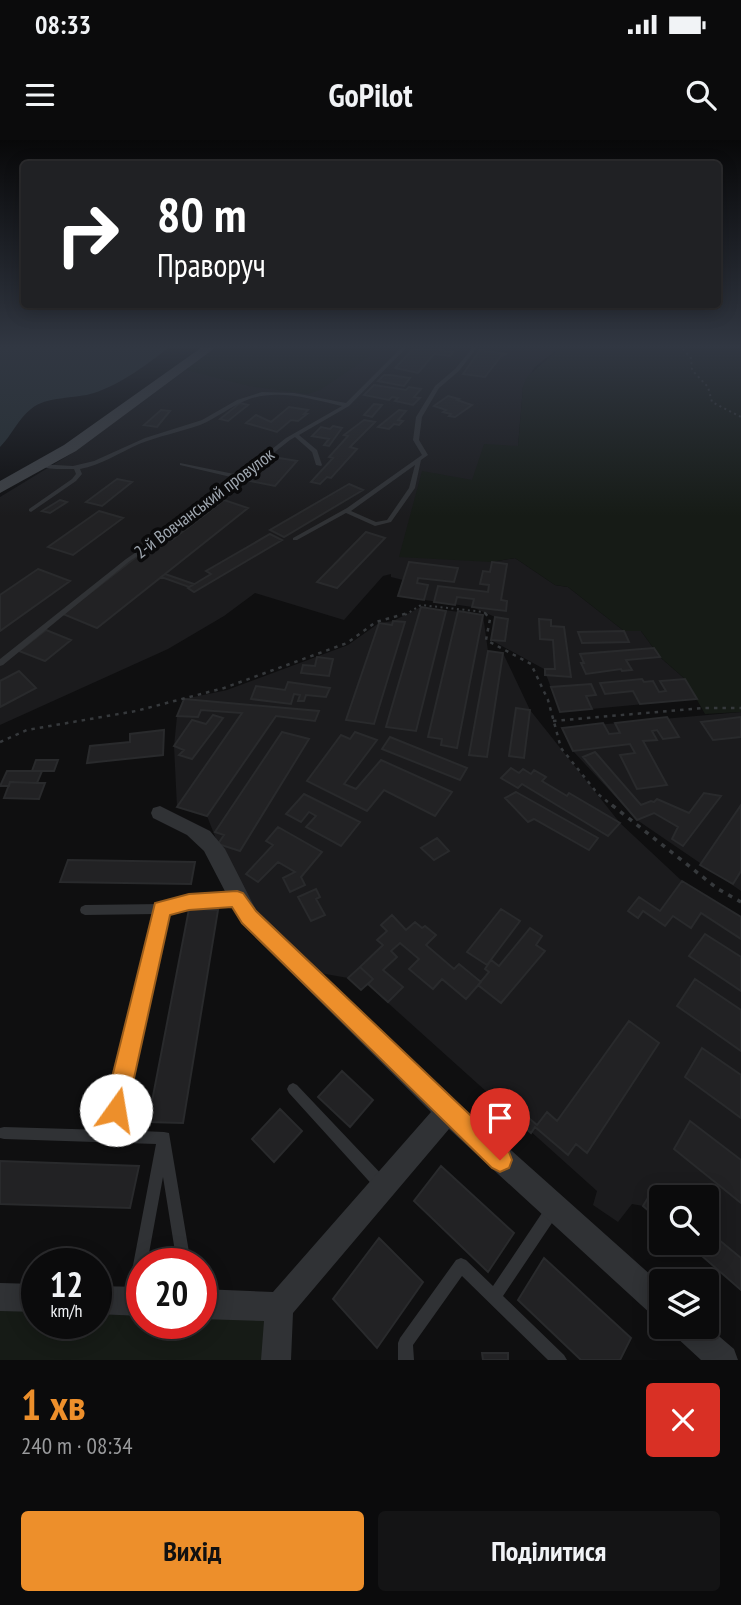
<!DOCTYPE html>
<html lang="uk">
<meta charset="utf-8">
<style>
:root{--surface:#0b0b0c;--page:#141415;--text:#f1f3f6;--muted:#9a9b9d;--line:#2b2b2d;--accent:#ed8f2b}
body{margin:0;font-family:"PT Sans Narrow",sans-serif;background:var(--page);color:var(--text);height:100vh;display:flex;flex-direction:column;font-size:26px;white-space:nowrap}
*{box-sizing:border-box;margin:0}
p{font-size:23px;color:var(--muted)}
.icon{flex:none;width:38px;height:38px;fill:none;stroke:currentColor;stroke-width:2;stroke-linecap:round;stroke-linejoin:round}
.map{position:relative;height:1220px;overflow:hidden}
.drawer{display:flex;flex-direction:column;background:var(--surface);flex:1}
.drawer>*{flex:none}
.guide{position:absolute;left:21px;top:21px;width:700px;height:147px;border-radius:7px;box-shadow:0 4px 18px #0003,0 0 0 2px var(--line);background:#202124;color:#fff;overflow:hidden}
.tools{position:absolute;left:649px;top:1045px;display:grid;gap:14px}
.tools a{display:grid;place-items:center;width:70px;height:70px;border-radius:7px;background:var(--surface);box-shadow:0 4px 18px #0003,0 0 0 2px var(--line);font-size:35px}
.speed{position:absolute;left:21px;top:1108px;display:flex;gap:14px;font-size:35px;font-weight:700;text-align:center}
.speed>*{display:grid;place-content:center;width:91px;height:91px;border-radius:50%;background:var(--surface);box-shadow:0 4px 18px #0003,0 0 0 2px var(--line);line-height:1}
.speed small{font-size:18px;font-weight:400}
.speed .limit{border:10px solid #d22;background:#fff;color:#111}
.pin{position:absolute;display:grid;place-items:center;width:60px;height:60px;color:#fff;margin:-72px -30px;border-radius:50% 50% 50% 0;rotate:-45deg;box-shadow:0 0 7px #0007}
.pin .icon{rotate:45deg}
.me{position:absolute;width:77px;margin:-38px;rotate:13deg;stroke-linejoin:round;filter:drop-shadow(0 0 5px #0008)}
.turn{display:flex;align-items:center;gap:24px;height:147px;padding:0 21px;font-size:32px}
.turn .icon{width:91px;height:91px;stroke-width:2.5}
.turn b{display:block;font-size:49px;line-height:60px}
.round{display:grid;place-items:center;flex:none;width:74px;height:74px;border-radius:7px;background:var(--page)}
.summary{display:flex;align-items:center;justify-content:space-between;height:119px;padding:0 21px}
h1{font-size:42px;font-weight:600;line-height:52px;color:var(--accent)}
.cta{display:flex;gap:14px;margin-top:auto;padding:14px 21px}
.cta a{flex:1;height:80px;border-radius:7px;background:var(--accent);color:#111;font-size:28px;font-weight:600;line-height:80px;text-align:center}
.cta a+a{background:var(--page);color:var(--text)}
.status{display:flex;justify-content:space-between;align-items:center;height:49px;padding:0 35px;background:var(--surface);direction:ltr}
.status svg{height:19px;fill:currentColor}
header{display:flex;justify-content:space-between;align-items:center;height:91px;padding:0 21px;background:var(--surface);font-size:32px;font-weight:600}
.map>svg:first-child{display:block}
</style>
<div class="status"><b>08:33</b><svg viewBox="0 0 49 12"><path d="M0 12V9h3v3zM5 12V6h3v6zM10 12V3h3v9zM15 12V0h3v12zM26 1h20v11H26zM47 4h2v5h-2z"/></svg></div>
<header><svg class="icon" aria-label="menu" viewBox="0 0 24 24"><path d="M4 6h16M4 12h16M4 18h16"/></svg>GoPilot<svg class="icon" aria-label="search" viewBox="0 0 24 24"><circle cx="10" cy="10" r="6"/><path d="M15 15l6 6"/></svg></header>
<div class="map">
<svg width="741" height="1220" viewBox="0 0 741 1220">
<rect width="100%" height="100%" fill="#0f0f10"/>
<!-- built -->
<path fill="#1b1b1d" d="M220 205H545L559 208 535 227 523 247 518 307 492 422 515 418 555 445 568 447 624 491H641L660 517 685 539 697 559 560 572 544 529 491 500 495 477 472 467 398 456 403 440 391 437V434L383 436 344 480 255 453 224 476 168 509 0 585V357L69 315Z
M421 467 483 475 488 511 503 513 530 570 620 683 682 741 741 777V1150L686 1103 707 1102V1057H662L661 1082 643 1066 632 1064 618 1082 593 1065 597 1051 368 845 361 850 348 838 320 833 258 775 218 704 207 676 177 667 174 606 177 576 184 559 227 550 348 505 379 483 393 481Z
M741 572V751L637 680 573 611 562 588Z"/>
<!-- green -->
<path fill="#161b16" d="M220 205H371L369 217 320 250 308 254 249 246 186 230Z
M545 205 741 206V572L705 574 685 539 660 517 641 491H624L568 447 555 445 515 418 492 422 399 417 422 331 472 340 484 304 518 306 523 247 527 237 559 209Z
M0 1169H37V1183H96V1170L142 1171V1183H201V1172L266 1180 268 1220H0Z"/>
<!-- water -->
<path fill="#262f33" d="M0 205H172C149 223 122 244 94 253 75 259 46 256 31 269 18 279 12 295 0 307Z"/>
<!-- building -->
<path fill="#222224" stroke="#292a2c" stroke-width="2" d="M426 205H443L439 210 453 212 450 216 434 214 418 233 395 228 413 209 419 210Z
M480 210 507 214 501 216 485 237 463 234Z
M384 235H390L410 238 404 246 378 241Z
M374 245 406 250 409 247 421 249 414 257 420 258 413 265 395 261 398 258 392 257 389 260 364 255Z
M448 256 459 259 457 260 472 265 455 277 449 276 451 274 443 272 446 270 434 266Z
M240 263 248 265 228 281 220 279Z
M374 264 382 265 372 277 364 275Z
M289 267 308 270 304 274H307L298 281 291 280 277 292 246 283 256 275 271 282Z
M161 270 170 271 157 287 144 285Z
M399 270 406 271 398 280 403 281 399 285 394 284 389 289 378 287Z
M364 280 375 282 350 307 357 309 331 338 327 337 320 344 311 342 333 318 329 317 348 296 344 295Z
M333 286 342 288 329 306 324 305 329 299 312 296 321 287 330 289Z
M273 317 297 321 275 346 250 341Z
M117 339 132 342 102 366 86 362Z
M349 344 363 350 284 397 270 390Z
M60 360 67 362 50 373 42 371Z
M224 360 248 368 97 488 63 474 162 397 172 400Z
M99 371 123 378 73 415 48 407Z
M366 392 385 398 337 448 317 442Z
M270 394 282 400 194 452 188 448 211 434 206 431Z
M409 422 458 428 454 442 418 438 417 443 428 445 424 460 398 456Z
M492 422 507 424 501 460 507 461 506 471 472 467 474 459 457 457 455 465 434 462 438 446 488 452 489 445 480 444 483 431 490 432Z
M38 429 70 441 0 491V455Z
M165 434 194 444 189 447 161 437Z
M421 467 446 471 416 591 386 587Z
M458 471 483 475 457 608 441 605 442 599 428 597Z
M495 477 508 479 505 501 491 500Z
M539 479 551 480V486L564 487 571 537 545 535V529H555L553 500 540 499Z
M393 481 405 482 374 584 346 580 379 483 392 485Z
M46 490 71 500 45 521 19 511Z
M624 491 629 502 582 503 578 492Z
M654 508 660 517 626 520 632 530 622 531 621 529 586 534 581 523H584L580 514Z
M488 511 503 513 487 617 469 615Z
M317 517 333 519 329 536 301 533 303 525 315 526Z
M19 531 36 548 0 567V541Z
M642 539 644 542 653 541 659 552 666 551 660 541 685 539 697 559 640 564 633 551 605 554 600 543Z
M288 542 330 548 326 557 306 555 304 561H298L300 555 294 554 291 564 251 559 256 546 285 550Z
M591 544 596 555 586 556 592 569 560 572 551 547Z
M184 559 319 571 315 581 276 576 207 676 177 667 242 573 201 570 198 577 177 576Z
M516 568 530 570 524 618 509 616Z
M213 575 223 578 192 619 179 615 184 610 174 606 192 580 206 584Z
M667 577 679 597 663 599 657 590 652 591 657 600 643 601 667 645 637 649 620 615 635 613 630 604 573 611 562 588 603 583 609 594 620 593 615 583Z
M741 577V597L713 600 701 582Z
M164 590 163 615 87 623 90 606 130 602V594Z
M282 592 309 599 240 711 218 704 224 695 215 692Z
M355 592 377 600 344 644 356 649 381 620 452 652 435 676 384 650 367 671 307 641 341 595 350 599Z
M390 597 467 628 460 640 382 609Z
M595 612 641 665 651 661 654 662 657 659 689 673 704 653 721 656 683 706 672 699 678 687 654 673 637 680 583 617Z
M36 620H58L54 631H32Z
M511 628 519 633 523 629 531 634 534 630 546 637 542 641 567 656 569 653 620 683 608 696 522 644 518 648 501 638Z
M7 631H42L37 643 10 642 9 646H0Z
M10 642 37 643H45L39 659 4 658Z
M516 652 598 698 589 710 534 679 528 682 505 658Z
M304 654 360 682 341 706 306 687 316 676 309 672 301 682 286 674Z
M741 665V731L733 744 700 725Z
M278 687 322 712 301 737 305 745 290 752 283 738 295 732 278 722 258 742 246 734 273 705 266 701Z
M437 698 449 711 434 720 421 708Z
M68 720 195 722 191 744 60 742Z
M682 741 741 777V799L701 773 691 788 673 776 665 786 643 771 638 778 628 771 639 757 660 771Z
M316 749 320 757 316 759 325 775 311 781 298 757Z
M189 769 218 770 183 983 148 982Z
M501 769 520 781 487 825 467 812Z
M392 775 406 790 415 782 422 788 425 786 436 795 426 805 454 829 459 824 481 842 466 859 442 839 433 849 409 829 419 819 400 803 391 811 397 817 383 830 403 847 388 862 368 844 373 839 360 827 383 805 377 800 387 791 381 785Z
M530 788 542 796 536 805 545 811 501 863 478 845 489 832 485 829 491 820 499 826Z
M705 794 741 817V851L689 816Z
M360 827 373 839 361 850 348 838Z
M695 839 741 870V911L677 866Z
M629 881 659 903 587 1013 576 1004 568 1015 535 987 531 993 518 982 524 974 537 985 547 972 557 981Z
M702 908 741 935V978L685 937Z
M342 931 373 960 350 987 318 957Z
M280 969 302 991 274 1022 252 999Z
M690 981 741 1020V1063L674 1009Z
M0 1021 139 1026 130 1068 0 1064Z
M441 1026 514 1093 488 1132 414 1061Z
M655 1046 668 1057H662V1082L643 1066Z
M707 1090 741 1118V1150L686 1102H707Z
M379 1098 423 1142 377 1208 333 1159Z
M544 1118 631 1198 620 1220H581L518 1160Z
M482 1213H508V1220H483Z"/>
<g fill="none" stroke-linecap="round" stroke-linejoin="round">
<!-- path-far2 -->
<path stroke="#36393c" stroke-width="2" stroke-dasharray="2 3.5" stroke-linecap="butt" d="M679 205 691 218 692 230 708 247 712 262 741 277
M405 475 421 465 484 472 487 475"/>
<!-- path-far1 -->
<path stroke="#36393c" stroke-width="2.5" stroke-dasharray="3.5 5" stroke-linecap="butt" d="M485 473 490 479 486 500 531 524 548 560 561 608 598 654 614 667
M553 581 703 568H741
M0 602 27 590 136 571 224 548 347 503 376 482 408 473"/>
<!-- path -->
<path stroke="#36393c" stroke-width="3.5" stroke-dasharray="4.5 6" stroke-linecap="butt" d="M612 665 718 749 741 762"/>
<!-- lane -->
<path fill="#303235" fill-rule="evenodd" d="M404 205H409L349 266 299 295 317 310 322 325 321 326 316 325 312 312 295 297 290 300 180 387 130 421 3 525 0 526V519L126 419 176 385 235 338 180 325V323L239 335 286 298 342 266C312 259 277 248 247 260 231 266 217 278 200 285 180 292 159 296 139 304 119 313 101 325 80 329L82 334 76 341 31 372 29 371V369L72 339 76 334 74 329C62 329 48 330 37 325L38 324 73 326 94 321 145 298 202 280 237 260 262 252 294 253 346 263Z
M475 205H479L459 231 439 248 422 277 419 300 428 315 421 320 415 348 391 382 375 386 346 373 297 400H293V398L347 368 422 315 413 300 416 277 435 246 455 229ZM415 325 409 348 387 380 376 382 351 371Z
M237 755 241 756 242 759 241 762 237 763 189 766 166 772 118 990 164 992 169 993 191 1124H177L163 1037 147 1124H142L141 1157 139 1162 134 1164 129 1162 127 1157 156 1004 4 999 0 998V988L4 987 105 990 156 774 85 775 81 773 80 770 81 767 85 765 162 764 189 758Z
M293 943 297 945 387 1040 389 1045 387 1050 382 1052 377 1050 289 953 287 949 289 945Z
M553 1062 558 1064 560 1069 558 1074 503 1156 564 1215 567 1220H548L462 1136 413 1205 414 1220H398V1203L400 1198 456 1120 461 1118 466 1120 493 1146 548 1064Z"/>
<!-- street -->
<path fill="#303235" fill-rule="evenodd" d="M160 666 210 691 225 709 256 770 457 962 662 1145V1179L652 1175 449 989 293 1173 291 1220H261L264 1181 201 1179V1149L273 1152 431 972 242 784 204 711 187 695 153 678 151 673 153 668Z
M0 1143 37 1144V1172L0 1171Z
M96 1146 142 1147V1176L96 1174Z
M670 1186H707L734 1209 738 1220H701L675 1196Z"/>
<!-- secondary -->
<path fill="#3e4145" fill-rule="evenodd" d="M205 205H219L76 311 0 353V341L64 305Z"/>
</g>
<!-- sky -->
<linearGradient id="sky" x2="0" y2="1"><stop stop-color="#080809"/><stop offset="0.55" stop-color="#313742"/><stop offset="1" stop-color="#313742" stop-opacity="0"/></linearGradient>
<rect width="741" height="376" fill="url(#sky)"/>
<!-- route -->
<path fill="#ed8f2b" stroke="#9a5d1c" stroke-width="2" d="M237 751 243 753 256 771 509 1012 512 1020 509 1028 500 1032 492 1028 242 783 232 767 189 770 170 775 127 970 124 978 116 982 107 978 104 970 155 763 189 754Z"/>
<g text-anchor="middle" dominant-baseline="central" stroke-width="7" stroke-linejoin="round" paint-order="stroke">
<!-- far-street labels -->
<g font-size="18" fill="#a0a8b1" stroke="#0a0a0b">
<text transform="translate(204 363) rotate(-37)">2-й Вовчанський провулок</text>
</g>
</g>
</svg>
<div class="tools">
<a><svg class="icon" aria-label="search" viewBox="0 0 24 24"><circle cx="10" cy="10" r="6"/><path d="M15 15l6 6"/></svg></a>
<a><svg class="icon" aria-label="layers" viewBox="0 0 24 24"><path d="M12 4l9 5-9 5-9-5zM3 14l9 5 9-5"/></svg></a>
</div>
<div class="speed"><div>12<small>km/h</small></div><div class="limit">20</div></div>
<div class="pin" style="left:500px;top:1020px;background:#d93025"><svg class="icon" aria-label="arrive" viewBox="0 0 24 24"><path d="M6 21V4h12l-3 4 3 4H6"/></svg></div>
<svg class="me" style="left:116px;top:970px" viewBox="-20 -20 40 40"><circle r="19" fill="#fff"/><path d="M0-13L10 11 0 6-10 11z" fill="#ed8f2b"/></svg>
<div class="guide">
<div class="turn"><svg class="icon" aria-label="right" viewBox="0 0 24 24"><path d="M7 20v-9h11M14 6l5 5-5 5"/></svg><div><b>80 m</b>Праворуч</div></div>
</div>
</div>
<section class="drawer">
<div class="summary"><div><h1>1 хв</h1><p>240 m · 08:34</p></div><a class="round" style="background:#d93025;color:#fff"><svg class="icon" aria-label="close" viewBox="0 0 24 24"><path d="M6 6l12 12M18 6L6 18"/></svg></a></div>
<div class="cta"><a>Вихід</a><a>Поділитися</a></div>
</section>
